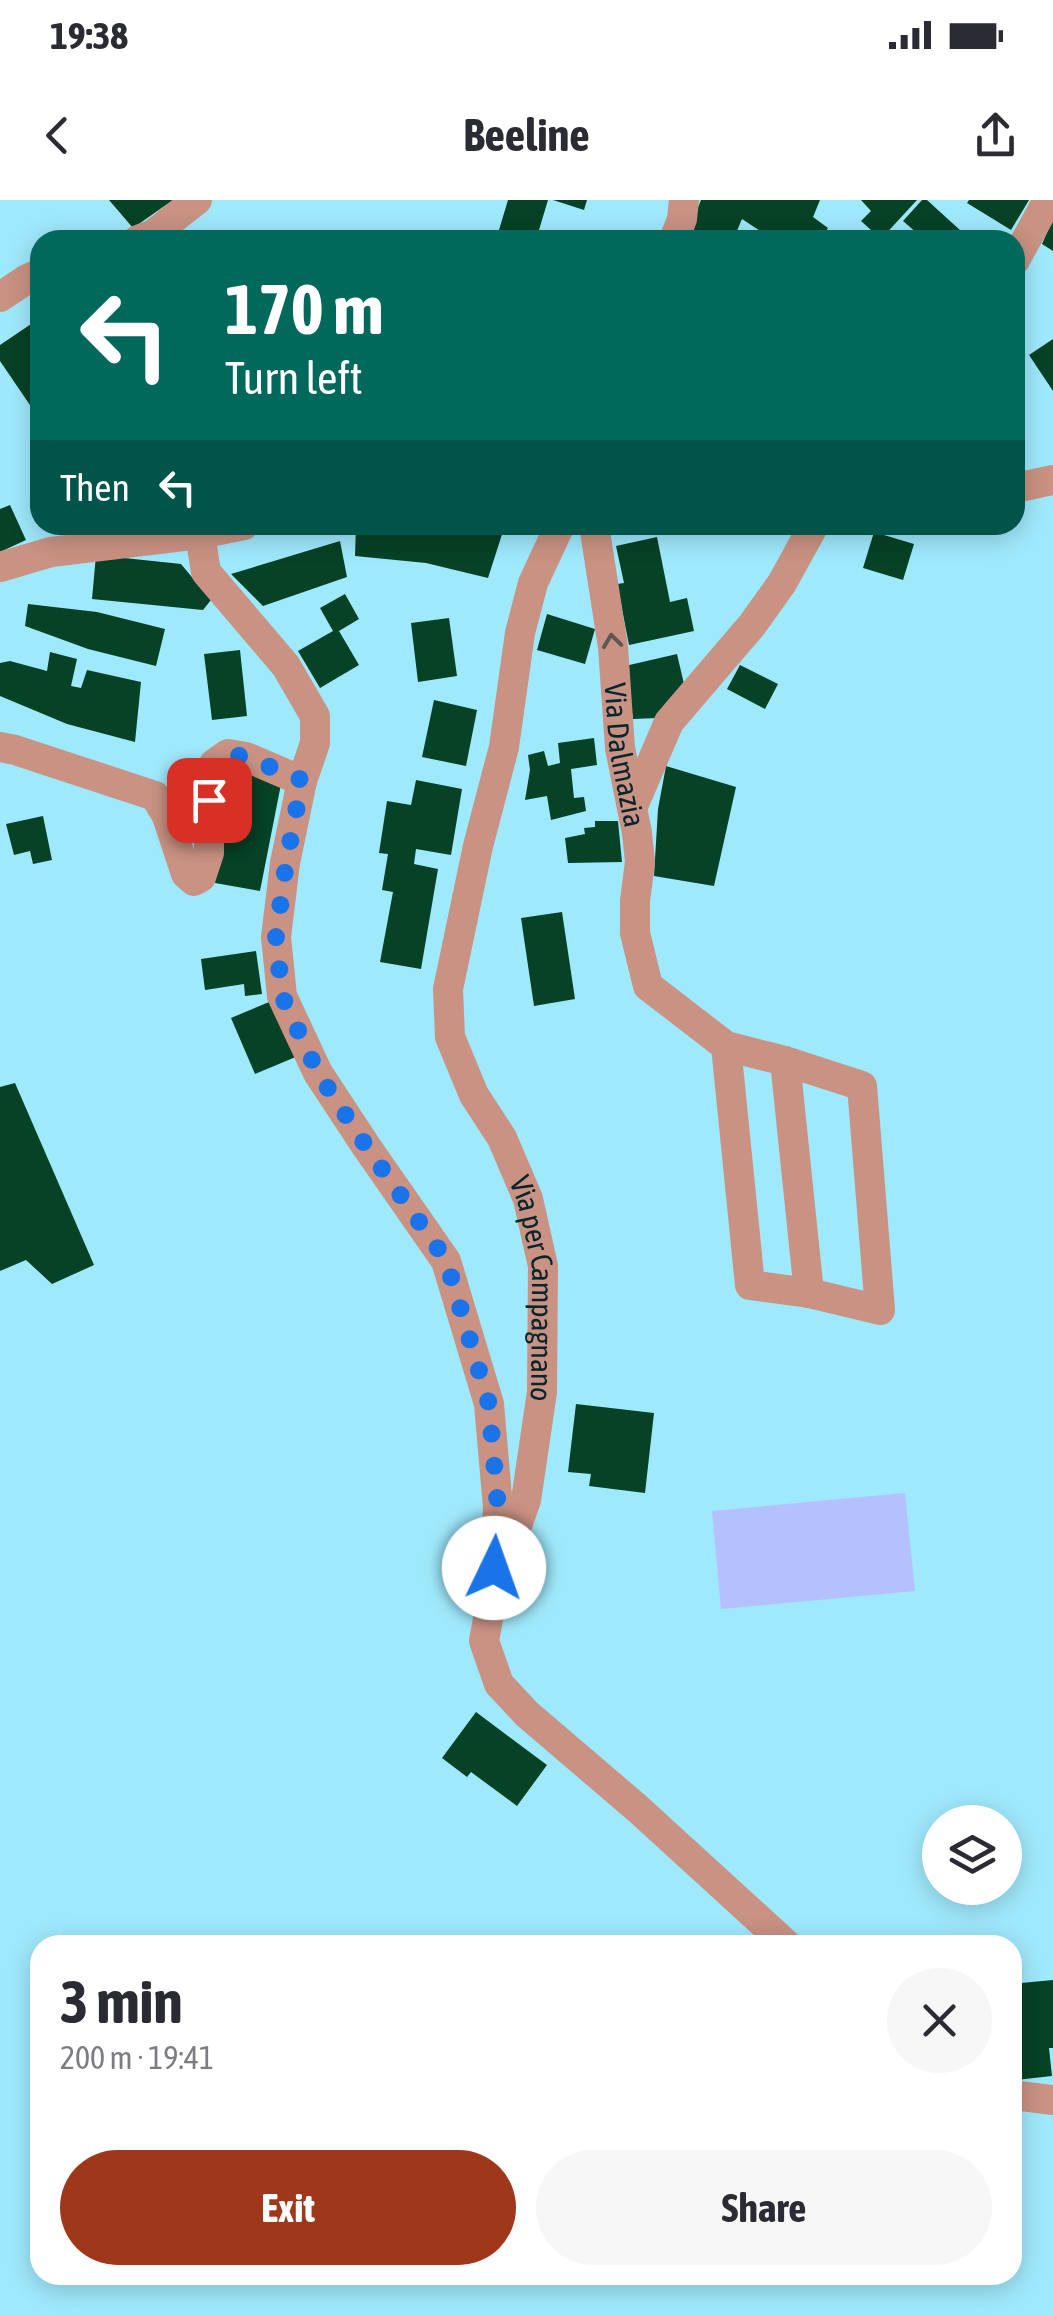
<!DOCTYPE html>
<meta charset="utf-8">
<style>
:root{--surface:#fff;--page:#f7f7f7;--text:#2b2b33;--muted:#7c7c81;--accent:#9f371b}
body{margin:0;font-family:"Asap Condensed",sans-serif;background:var(--page);color:var(--text);height:100vh;display:flex;flex-direction:column;font-size:38px;white-space:nowrap}
*{box-sizing:border-box;margin:0}
p{font-size:32px;color:var(--muted)}
.icon{flex:none;width:55px;height:55px;fill:none;stroke:currentColor;stroke-width:2;stroke-linecap:round;stroke-linejoin:round}
.map{position:relative;flex:1;overflow:hidden}
.sheet{position:absolute;left:30px;top:1735px;width:992px;height:350px;display:flex;flex-direction:column;background:var(--surface);border-radius:30px;box-shadow:0 5px 25px #0003}
.sheet>*{flex:none}
.guide{position:absolute;left:30px;top:30px;width:995px;height:305px;border-radius:30px;box-shadow:0 5px 25px #0003;background:#00695c;color:#fff;overflow:hidden}
.tools{position:absolute;left:922px;top:1605px;display:grid;gap:20px}
.tools a{display:grid;place-items:center;width:100px;height:100px;border-radius:50%;background:var(--surface);box-shadow:0 5px 25px #0003;font-size:50px}
.pin{position:absolute;display:grid;place-items:center;width:85px;height:85px;color:#fff;margin:-42px;border-radius:20px;box-shadow:0 5px 15px #0006}
.me{position:absolute;width:110px;margin:-55px;rotate:3deg;stroke-linejoin:round;filter:drop-shadow(0 0 8px #0008)}
.turn{display:flex;align-items:center;gap:35px;height:210px;padding:0 30px;font-size:45px}
.turn .icon{width:130px;height:130px;stroke-width:2.5}
.turn b{display:block;font-size:70px;line-height:85px}
.then{display:flex;align-items:center;height:95px;padding:0 30px;background:#0003;gap:20px;font-size:38px}
.round{display:grid;place-items:center;flex:none;width:105px;height:105px;border-radius:52px;background:var(--page)}
.overview{display:flex;align-items:center;justify-content:space-between;height:170px;padding:0 30px}
h1{font-size:60px;font-weight:700;line-height:75px}
.action{display:flex;gap:20px;margin-top:auto;padding:20px 30px}
.action a{flex:1;height:115px;border-radius:60px;background:var(--accent);color:#fff;font-size:40px;font-weight:700;line-height:115px;text-align:center}
.action a+a{background:var(--page);color:var(--text)}
.status{display:flex;justify-content:space-between;align-items:center;height:70px;padding:0 50px;background:var(--surface);direction:ltr}
.status svg{height:28px;fill:currentColor}
header{display:flex;justify-content:space-between;align-items:center;height:130px;padding:0 30px;background:var(--surface);font-size:45px;font-weight:700}
.map>svg:first-child{display:block}
</style>
<div class="status"><b>19:38</b><svg viewBox="0 0 49 12"><path d="M0 12V9h3v3zM5 12V6h3v6zM10 12V3h3v9zM15 12V0h3v12zM26 1h20v11H26zM47 4h2v5h-2z"/></svg></div>
<header><svg class="icon" aria-label="back" viewBox="0 0 24 24"><path d="M15 5l-7 7 7 7"/></svg>Beeline<svg class="icon" aria-label="share" viewBox="0 0 24 24"><path d="M12 15V3M7 8l5-5 5 5M5 13v7h14v-7"/></svg></header>
<div class="map">
<svg width="1053" height="2115" viewBox="0 0 1053 2115">
<rect width="100%" height="100%" fill="#9fe9fc"/>
<!-- green -->
<path fill="#b5c1ff" d="M905 1293 915 1391 721 1409 712 1311Z"/>
<!-- building -->
<path fill="#064225" d="M109 0H173L133 28Z
M508 0H548L536 40H496Z
M553 0H587L584 10Z
M701 0H820L813 17 828 28 821 40H774L742 19 733 40H685Z
M861 0H917L881 39 861 21 871 11Z
M922 0H927L961 31 953 40H925L903 21Z
M969 0H1029L1011 30 967 3Z
M1053 19V51L1042 44Z
M40 118V206L34 211 0 161V145Z
M1053 139V191L1029 155Z
M10 305 26 340 0 352V309Z
M356 325H505L488 378 426 363 355 356Z
M874 332 914 344 903 380 863 368Z
M657 337 670 402 687 398 694 431 629 445 617 384 624 383 616 346Z
M340 341 347 377 263 406 231 374Z
M96 355 181 364 211 400 203 410 92 399Z
M345 394 359 419 339 431 359 465 320 488 298 451 333 431 320 408Z
M28 404 97 412 165 429 156 466 88 449 25 426Z
M547 414 595 429 585 464 537 450Z
M449 418 457 476 418 482 411 423Z
M240 450 247 516 212 520 204 454Z
M50 452 77 459 71 486 81 488 87 470 141 482 135 542 67 524 0 496V463L10 461 47 471Z
M677 454 684 484 658 518 633 519 625 466Z
M740 465 778 484 765 509 727 489Z
M434 500 477 510 466 566 422 557Z
M594 538 597 565 571 569 574 598 584 597 586 611 551 620 547 596 525 600 530 570 528 555 544 551 548 566 560 563 558 543Z
M224 563 283 574 260 691 215 683Z
M666 566 736 587 714 686 654 676 658 609Z
M416 580 462 589 451 655 416 649 414 664 438 669 421 769 380 762 393 692 382 690 388 654 379 653 387 601 411 605Z
M43 616 52 660 33 664 30 651 14 655 6 624Z
M595 621H618L622 662 568 663 565 638 585 634 584 628 595 627Z
M562 712 575 799 534 806 521 718Z
M256 751 262 794 245 796 244 784 205 790 201 759Z
M274 800 298 856 255 874 231 818Z
M15 883 94 1065 52 1084 26 1060 0 1071V887Z
M576 1204 654 1213 645 1293 589 1286 591 1274 568 1272Z
M476 1512 547 1565 517 1606 471 1572 467 1577 442 1558Z
M1053 1780V1848H1049L1052 1876 1015 1880 1012 1856V1784Z"/>
<g fill="none" stroke-linecap="round" stroke-linejoin="round">
<!-- minor -->
<g stroke="#c99283" stroke-width="30">
<path d="M138 40 152 35 197 0"/>
<path d="M674 40 682 19 684 0"/>
<path d="M1015 60 1048 0"/>
<path d="M0 97 27 79 40 73"/>
<path d="M1015 288 1053 280"/>
<path id="s1" d="M560 325 533 383 520 433 504 547 478 646 448 789 450 837 474 895 502 938 528 999 543 1066 542 1192 526 1300 492 1397 484 1441 499 1484 527 1514 637 1608 787 1745"/>
<path id="s2" d="M594 325 613 447 620 548 637 633 640 662 635 701V733L648 786 726 846 785 861 862 886 880 1110 809 1093 750 1085 726 846"/>
<path d="M200 334 206 372 286 466 315 516V543L302 581 285 663 276 737 282 796 318 873 366 946 446 1061 489 1204 498 1308 495 1359"/>
<path d="M0 367 51 352 200 334 244 325"/>
<path d="M0 547 15 550 155 596 167 616 186 674 194 681 201 677 209 653V600L214 564 228 554 246 557 302 581"/>
<path d="M633 606 669 522 752 425 782 383 814 325"/>
<path d="M785 861 809 1093"/>
<path d="M1012 1895 1053 1900"/>
</g>
</g>
<!-- one-way arrows -->
<defs><path id="oneway-chevron" d="M-2-3.5L2.5 0L-2 3.5" fill="none" stroke-width="1.6" stroke-linecap="round" stroke-linejoin="round" transform="scale(2.5)"/></defs>
<use stroke="#5e5654" href="#oneway-chevron" transform="translate(612 441) rotate(-97)"/>
<g fill="none" stroke-linecap="round" stroke-linejoin="round">
<!-- route -->
<path stroke="#1a73e8" stroke-width="18" stroke-dasharray="0 32.4" d="M209 600 214 564 228 554 246 557 302 580 286 664 276 737 282 796 318 873 366 946 446 1060 489 1204 498 1308 494 1368"/>
</g>
<g text-anchor="middle" dominant-baseline="central" stroke-width="10" stroke-linejoin="round" paint-order="stroke">
<!-- street labels -->
<g font-size="30" fill="#06252d" stroke="#9fe9fc">
<text stroke="none"><textPath href="#s2" startOffset="232">Via Dalmazia</textPath></text>
<text stroke="none"><textPath href="#s1" startOffset="798">Via per Campagnano</textPath></text>
</g>
</g>
</svg>
<div class="tools">
<a><svg class="icon" aria-label="layers" viewBox="0 0 24 24"><path d="M12 4l9 5-9 5-9-5zM3 14l9 5 9-5"/></svg></a>
</div>
<div class="pin" style="left:209px;top:600px;background:#d93025"><svg class="icon" aria-label="arrive" viewBox="0 0 24 24"><path d="M6 21V4h12l-3 4 3 4H6"/></svg></div>
<svg class="me" style="left:494px;top:1368px" viewBox="-20 -20 40 40"><circle r="19" fill="#fff"/><path d="M0-13L10 11 0 6-10 11z" fill="#1a73e8"/></svg>
<div class="guide">
<div class="turn"><svg class="icon" aria-label="left" viewBox="0 0 24 24"><path d="M17 20v-9H6M10 6l-5 5 5 5"/></svg><div><b>170 m</b>Turn left</div></div>
<div class="then">Then<svg class="icon" aria-label="left" viewBox="0 0 24 24"><path d="M17 20v-9H6M10 6l-5 5 5 5"/></svg></div>
</div>
<section class="sheet">
<div class="overview"><div><h1>3 min</h1><p>200 m · 19:41</p></div><a class="round"><svg class="icon" aria-label="close" viewBox="0 0 24 24"><path d="M6 6l12 12M18 6L6 18"/></svg></a></div>
<div class="action"><a>Exit</a><a>Share</a></div>
</section>
</div>
